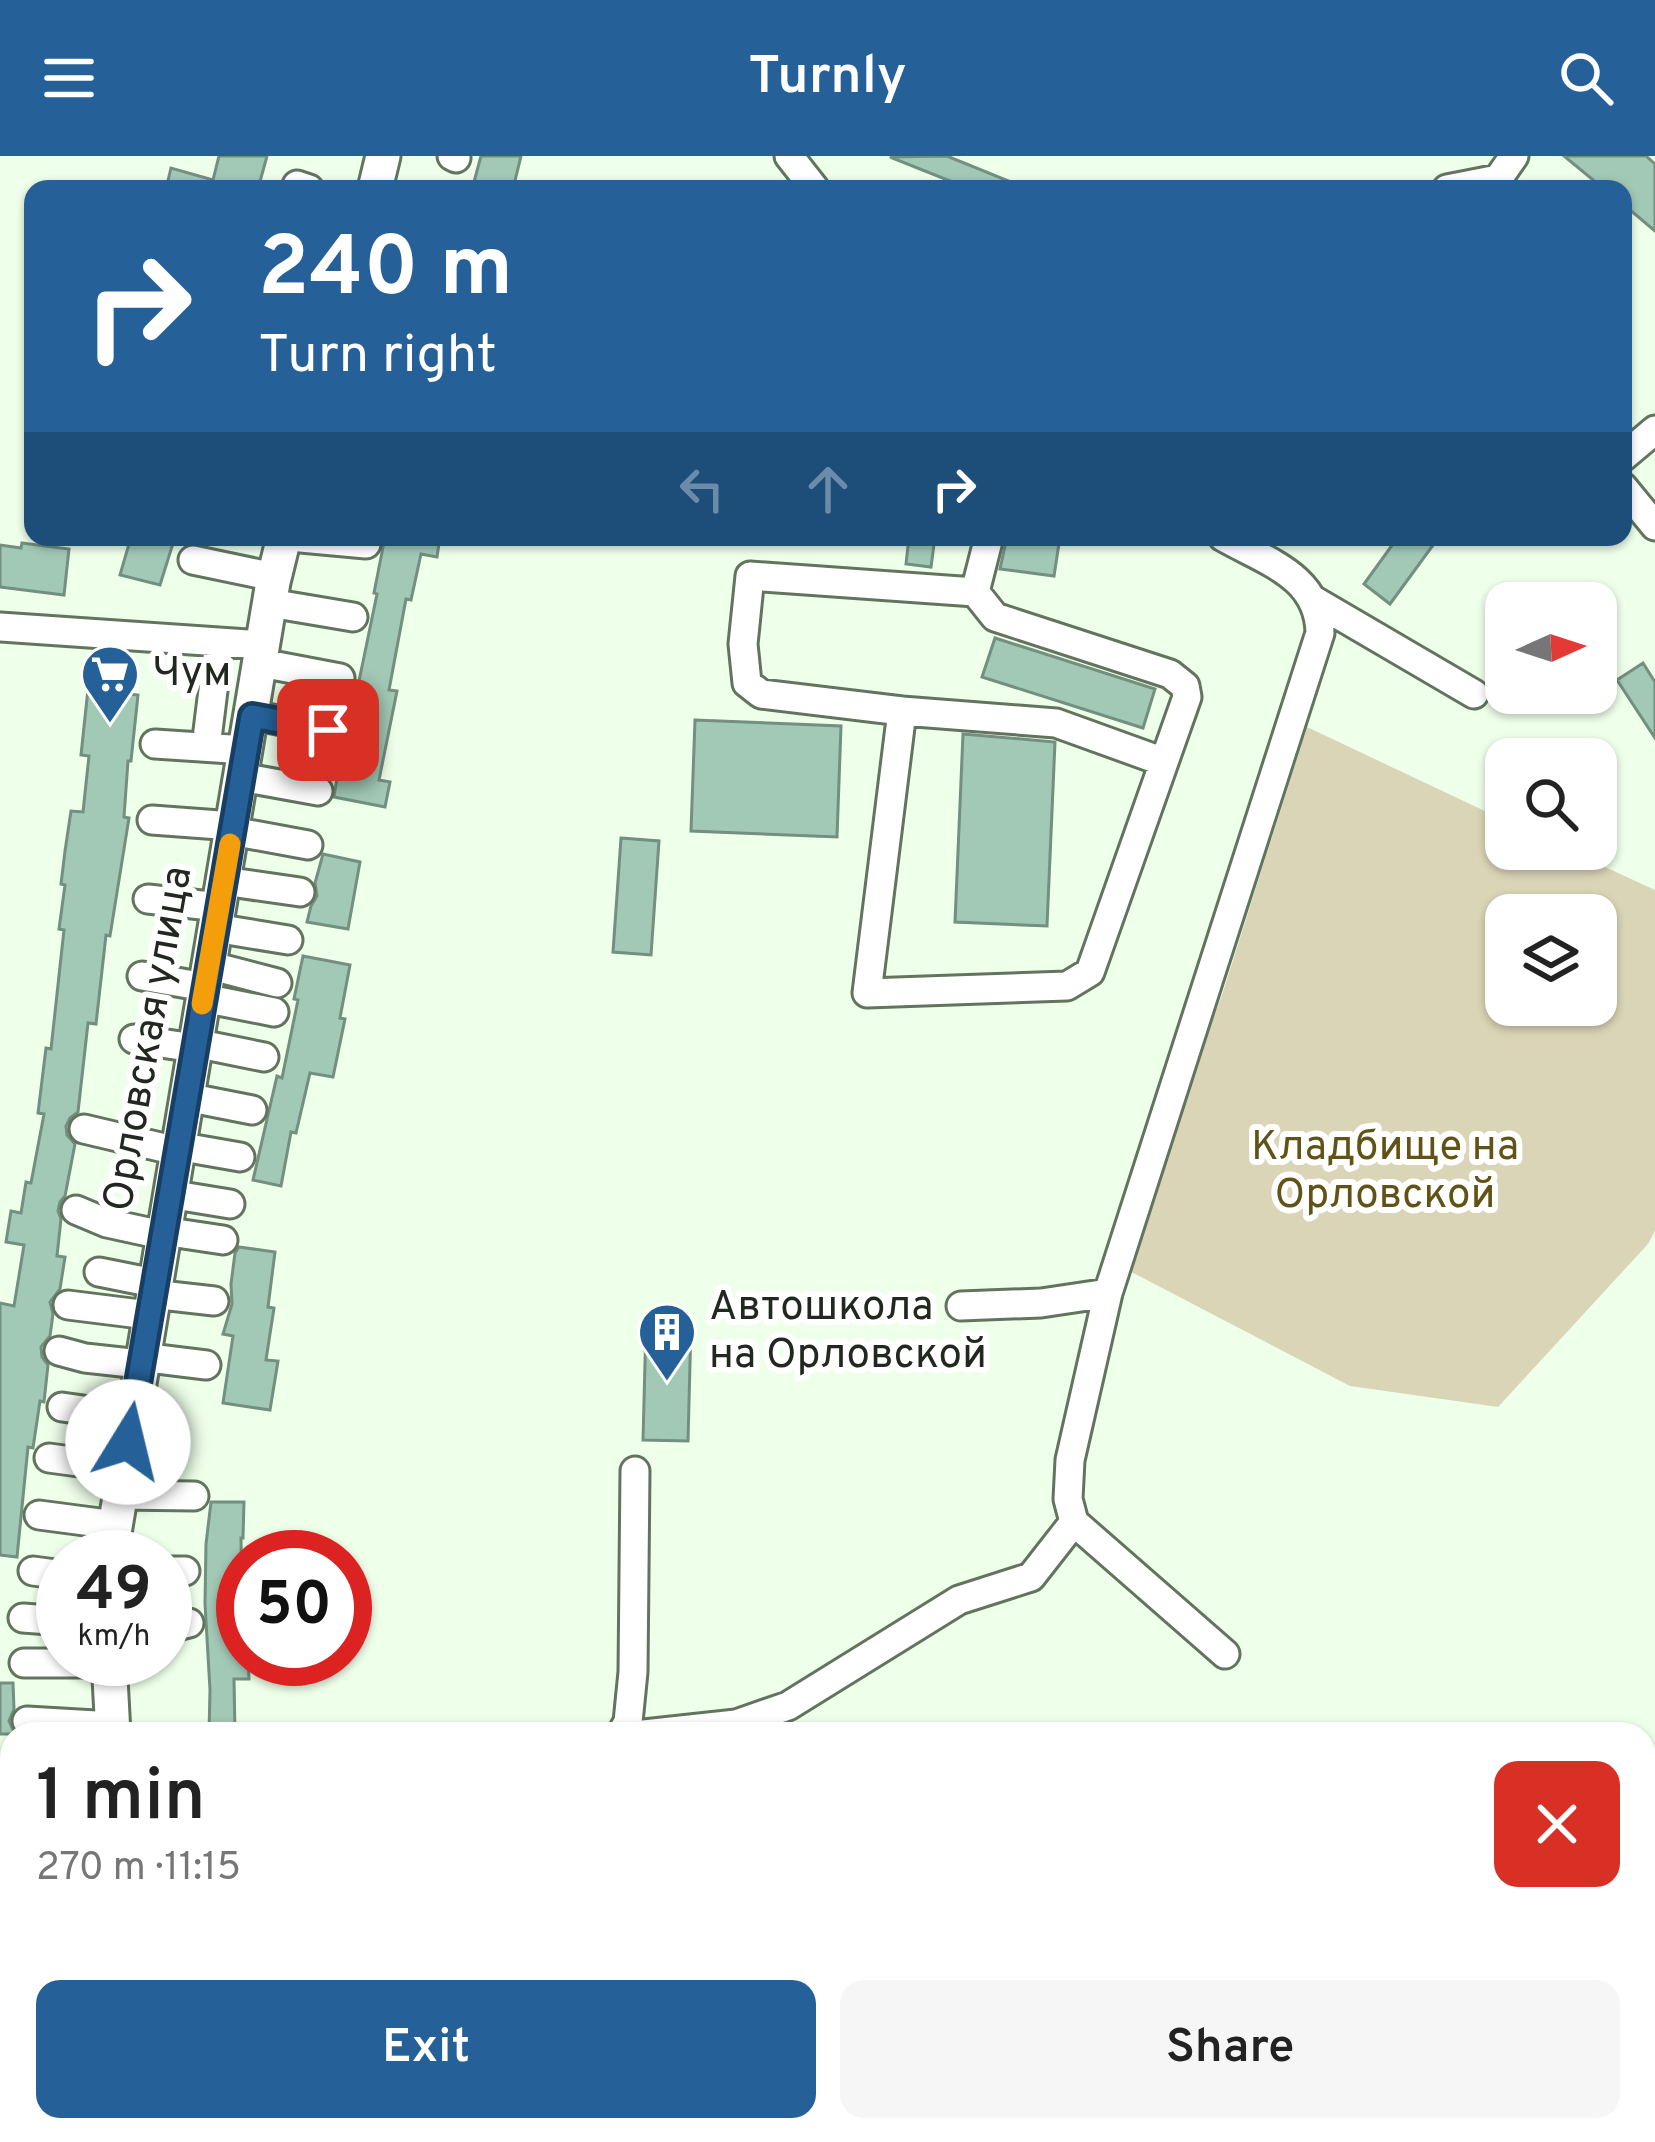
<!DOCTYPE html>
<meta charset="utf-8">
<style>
:root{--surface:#fff;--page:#f6f6f6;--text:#222;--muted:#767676;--accent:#256198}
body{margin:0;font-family:Overpass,sans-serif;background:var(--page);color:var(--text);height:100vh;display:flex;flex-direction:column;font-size:45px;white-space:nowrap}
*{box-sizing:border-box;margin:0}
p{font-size:39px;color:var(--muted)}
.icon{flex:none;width:66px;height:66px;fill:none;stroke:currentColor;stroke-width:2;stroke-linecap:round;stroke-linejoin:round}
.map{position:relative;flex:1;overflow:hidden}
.side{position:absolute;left:0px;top:1566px;width:1656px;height:420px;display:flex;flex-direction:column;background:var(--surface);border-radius:36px 36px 0 0;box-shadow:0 3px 9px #0004}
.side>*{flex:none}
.top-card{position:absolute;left:24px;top:24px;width:1608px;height:366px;border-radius:24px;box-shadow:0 3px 9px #0004;background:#256198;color:#fff;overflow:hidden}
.needle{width:78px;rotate:87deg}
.controls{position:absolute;left:1485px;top:426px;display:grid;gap:24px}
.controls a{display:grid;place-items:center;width:132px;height:132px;border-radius:24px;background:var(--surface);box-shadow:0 3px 9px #0004;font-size:60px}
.speed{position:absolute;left:36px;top:1374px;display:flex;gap:24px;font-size:60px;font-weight:700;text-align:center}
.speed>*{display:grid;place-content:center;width:156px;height:156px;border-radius:50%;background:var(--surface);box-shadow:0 3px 9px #0004;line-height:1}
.speed small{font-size:30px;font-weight:400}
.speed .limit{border:18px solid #d22;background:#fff;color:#111}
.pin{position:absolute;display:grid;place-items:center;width:102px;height:102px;color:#fff;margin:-51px;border-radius:24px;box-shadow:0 6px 18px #0006}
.me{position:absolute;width:132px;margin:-66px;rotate:9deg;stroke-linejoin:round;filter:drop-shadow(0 0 9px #0008)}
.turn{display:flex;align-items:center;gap:42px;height:252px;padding:0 36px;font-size:54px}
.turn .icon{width:156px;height:156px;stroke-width:2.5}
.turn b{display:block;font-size:84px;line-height:102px}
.lanes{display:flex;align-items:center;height:114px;padding:0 36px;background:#0003;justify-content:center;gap:60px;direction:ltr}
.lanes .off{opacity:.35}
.round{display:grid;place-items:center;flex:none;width:126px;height:126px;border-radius:24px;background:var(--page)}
.overview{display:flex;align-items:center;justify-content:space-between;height:204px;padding:0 36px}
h1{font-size:72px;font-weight:600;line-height:90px}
.primary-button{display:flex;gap:24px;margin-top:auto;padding:24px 36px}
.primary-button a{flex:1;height:138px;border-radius:24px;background:var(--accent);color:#fff;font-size:48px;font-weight:600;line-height:138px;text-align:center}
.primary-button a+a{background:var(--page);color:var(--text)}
header{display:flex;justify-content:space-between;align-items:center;height:156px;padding:0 36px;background:var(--accent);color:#fff;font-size:54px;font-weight:600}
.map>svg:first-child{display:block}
</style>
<header><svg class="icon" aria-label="menu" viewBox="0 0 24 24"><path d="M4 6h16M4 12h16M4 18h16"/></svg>Turnly<svg class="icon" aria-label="search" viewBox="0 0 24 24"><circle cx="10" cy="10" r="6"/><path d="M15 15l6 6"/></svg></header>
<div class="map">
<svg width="1655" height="1986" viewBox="0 0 1655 1986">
<rect width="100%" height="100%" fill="#eeffea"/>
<!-- green -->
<path fill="#dbd5b7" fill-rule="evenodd" d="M1307 571 1506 665V693H1566L1655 734V1075L1648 1088 1498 1251 1350 1230 1118 1109 1222 839ZM1506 759H1596V849H1506Z"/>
<!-- building -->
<path fill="#a2c9b5" stroke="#728f7f" stroke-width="3" d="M219 0H267L258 33H166L171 12 213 24Z
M481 0H521L513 33H472Z
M947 0 1026 32V33H970L890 1Z
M1564 0H1646L1655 8V75L1623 48V33H1604Z
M131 381H175L160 429 120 419Z
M385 381H440L437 401 421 398 411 444 406 443 389 534 397 535 379 624 390 626 385 651 334 641 343 583H347L377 438 374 437Z
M909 381H935L931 411 906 408Z
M1007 381H1060L1054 420 1000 413Z
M1398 381H1439L1390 448 1364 428Z
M22 387 69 393 64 439 0 431V389L21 392Z
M995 482 1155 533 1143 572 982 521Z
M1643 507 1655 526V582L1617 524Z
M88 533 138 539 131 605H128L124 661 129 662 110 780 106 779 96 868 88 867 78 956 70 962 66 970 67 979 75 988 65 1040 60 1046 58 1055 61 1063 57 1100 65 1101 60 1133 50 1146 53 1158 50 1180 41 1191 42 1201 48 1209 44 1246 40 1245 33 1292 28 1291 17 1401 0 1399V1147L14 1150 24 1089 6 1086 11 1055 21 1057 26 1026 31 1027 44 958 38 957 46 892 51 893 64 774 59 773 65 729 61 728 65 695 71 655 83 656 89 600 81 599Z
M695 564 841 570 837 681 691 675Z
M963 578 1055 586 1047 770 955 766Z
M621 682 659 685 651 799 613 796Z
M323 698 360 706 348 773 307 766 311 750 317 740 315 727Z
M303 800 350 809 340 862 345 863 333 921 310 917 296 977 291 976 281 1030 253 1024 277 920 282 922 298 844 294 843Z
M239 1091 275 1096 268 1151 274 1152 266 1204 278 1205 270 1254 223 1247 233 1180 223 1178 232 1148 231 1128 235 1097Z
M646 1168 691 1169 688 1285 643 1284Z
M211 1346H244L243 1382H241L243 1503H248L249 1523H234L235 1578H209L210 1534 205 1448 206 1388Z
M0 1527H13L14 1553 9 1565 15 1578H0Z"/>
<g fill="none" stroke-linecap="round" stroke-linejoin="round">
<defs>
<path id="minor" d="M452 0 456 2
M789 0 815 33
M297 29 309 33
M1447 33 1498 23 1514 0
M1623 301 1655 274
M1623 331 1655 370
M290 381 366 388
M989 381 975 436 995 461 1170 518 1185 530 1187 541 1090 816 1067 830 867 837 902 555 1056 567 1164 606
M1223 381C1267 406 1319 420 1320 477L1108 1137 1070 1304 1068 1343 1074 1366 1225 1498
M193 404 274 421
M1315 445 1474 538
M270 447 353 461
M0 471 264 489
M261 507 340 522
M902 555 761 538 747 527 743 488 750 420 975 436
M252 559 328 574
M155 588 246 594
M206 591 219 486
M241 621 318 635
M152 664 233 670
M232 675 308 689
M223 725 300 736
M148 743 219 751
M215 772 288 784
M208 809 277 827
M142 820 205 831
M203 842 274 856
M134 883 194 892
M195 887 264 901
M186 941 252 954
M84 973 177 995
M177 990 240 1001
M169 1038 230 1048
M76 1054 107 1067 162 1079
M163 1075 223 1084
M99 1116 154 1127
M152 1138 214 1145
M68 1149 148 1159
M961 1150 1041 1147 1108 1137
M59 1195 85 1202 140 1208
M141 1201 206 1209
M62 1251 132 1261
M49 1302 123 1312
M119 1339 194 1340
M39 1359 115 1369
M33 1415 63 1419
M165 1415H185
M23 1462 63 1465
M165 1473 189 1467
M24 1507H109
M27 1565 113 1570
M621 1578 628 1566 633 1516 635 1315
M644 1578 736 1568 788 1550 959 1444 1031 1421 1074 1366
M1644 1632 1655 1623
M427 1986 449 1974
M1227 1986 1243 1974"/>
<path id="major" d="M375 33 383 0
M110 1401 273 426 284 381
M109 1503 113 1578
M139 1974 140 1986"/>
</defs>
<!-- minor casing -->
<use href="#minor" stroke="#62745e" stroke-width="33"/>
<!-- major casing -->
<use href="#major" stroke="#62745e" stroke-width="39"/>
<!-- minor -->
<use href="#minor" stroke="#fff" stroke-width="27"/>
<!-- major -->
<use href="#major" stroke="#fff" stroke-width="33"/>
</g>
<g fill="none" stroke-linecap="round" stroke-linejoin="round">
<defs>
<path id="route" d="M128 1286 252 560 328 574"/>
</defs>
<!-- route casing -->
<use href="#route" stroke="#183f63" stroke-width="30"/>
<!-- route -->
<use href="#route" stroke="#256198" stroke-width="21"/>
<!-- slow -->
<path stroke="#f59e0b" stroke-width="21" d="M202 848 230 688"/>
</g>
<!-- icons -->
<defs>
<symbol id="supermarket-pin" viewBox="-11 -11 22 30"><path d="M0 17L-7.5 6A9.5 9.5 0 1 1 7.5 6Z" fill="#256198" stroke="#fff"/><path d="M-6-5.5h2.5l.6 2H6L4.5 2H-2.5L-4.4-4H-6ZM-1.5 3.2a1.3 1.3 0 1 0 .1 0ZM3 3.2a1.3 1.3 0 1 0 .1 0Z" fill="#fff"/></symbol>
<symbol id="building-pin" viewBox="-11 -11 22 30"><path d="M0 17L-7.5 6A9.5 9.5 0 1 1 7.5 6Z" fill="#256198" stroke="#fff"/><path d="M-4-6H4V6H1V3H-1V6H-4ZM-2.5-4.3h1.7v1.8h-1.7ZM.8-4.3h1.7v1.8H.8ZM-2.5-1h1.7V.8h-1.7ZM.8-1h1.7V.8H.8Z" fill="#fff"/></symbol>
</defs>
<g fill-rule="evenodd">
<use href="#supermarket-pin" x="77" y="485" width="66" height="90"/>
<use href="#building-pin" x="634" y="1143" width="66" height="90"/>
</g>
<g text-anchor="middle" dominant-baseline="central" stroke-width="12" stroke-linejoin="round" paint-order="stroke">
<!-- poi labels -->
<g font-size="42" fill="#21281f" stroke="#fff" text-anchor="start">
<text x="152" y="518">Чум</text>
<text x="709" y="1152">Автошкола<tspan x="709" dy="48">на Орловской</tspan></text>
</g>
<!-- street labels -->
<g font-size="42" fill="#21281f" stroke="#fff">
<text transform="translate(150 883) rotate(-80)">Орловская улица</text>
</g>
<!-- park labels -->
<g font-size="42" fill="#605315" stroke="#fff">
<text x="1385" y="992">Кладбище на<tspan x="1385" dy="48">Орловской</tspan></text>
</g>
</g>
</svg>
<div class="controls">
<a><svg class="needle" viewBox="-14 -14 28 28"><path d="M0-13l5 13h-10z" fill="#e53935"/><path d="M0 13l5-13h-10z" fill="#767676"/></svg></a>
<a><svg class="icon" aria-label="search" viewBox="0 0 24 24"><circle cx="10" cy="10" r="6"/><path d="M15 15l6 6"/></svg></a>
<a><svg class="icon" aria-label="layers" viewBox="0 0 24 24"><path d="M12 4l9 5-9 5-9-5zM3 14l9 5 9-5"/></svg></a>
</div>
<div class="speed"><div>49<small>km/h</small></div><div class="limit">50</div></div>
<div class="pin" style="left:328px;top:574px;background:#d93025"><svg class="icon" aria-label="arrive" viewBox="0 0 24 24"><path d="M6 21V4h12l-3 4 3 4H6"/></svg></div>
<svg class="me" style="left:128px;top:1286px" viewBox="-20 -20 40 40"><circle r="19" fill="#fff"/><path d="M0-13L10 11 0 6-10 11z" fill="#256198"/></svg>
<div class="top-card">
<div class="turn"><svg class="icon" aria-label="right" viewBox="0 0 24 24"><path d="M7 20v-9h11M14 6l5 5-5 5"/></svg><div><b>240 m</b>Turn right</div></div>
<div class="lanes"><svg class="icon off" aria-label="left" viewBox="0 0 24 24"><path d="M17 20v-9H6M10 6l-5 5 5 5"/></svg><svg class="icon off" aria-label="ahead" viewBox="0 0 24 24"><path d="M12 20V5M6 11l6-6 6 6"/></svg><svg class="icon" aria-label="right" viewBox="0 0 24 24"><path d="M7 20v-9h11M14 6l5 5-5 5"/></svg></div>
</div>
<section class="side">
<div class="overview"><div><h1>1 min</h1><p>270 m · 11:15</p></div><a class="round" style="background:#d93025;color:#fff"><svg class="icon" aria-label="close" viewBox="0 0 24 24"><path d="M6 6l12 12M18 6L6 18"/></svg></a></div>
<div class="primary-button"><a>Exit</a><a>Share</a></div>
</section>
</div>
